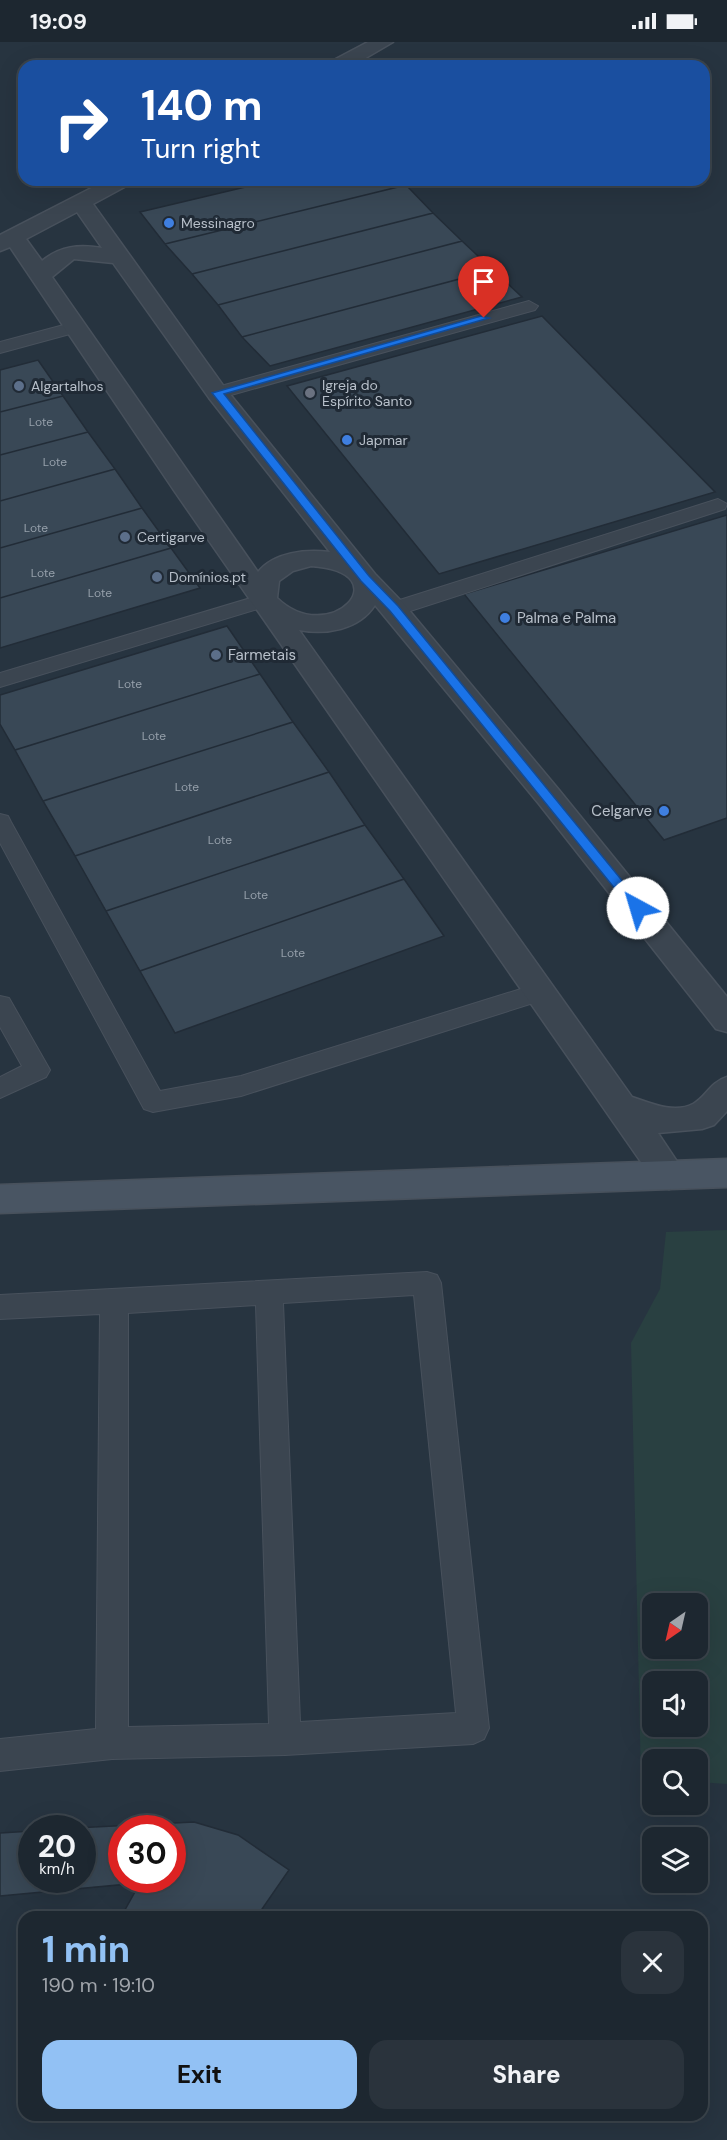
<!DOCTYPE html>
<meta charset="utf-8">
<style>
:root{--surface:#1d2730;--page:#2a333c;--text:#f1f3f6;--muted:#a0a5ab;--line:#3b444c;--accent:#92c1f4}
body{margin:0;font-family:"DM Sans",sans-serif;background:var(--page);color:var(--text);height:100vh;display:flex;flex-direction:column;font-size:22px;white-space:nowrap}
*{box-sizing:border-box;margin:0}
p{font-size:20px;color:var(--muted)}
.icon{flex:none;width:33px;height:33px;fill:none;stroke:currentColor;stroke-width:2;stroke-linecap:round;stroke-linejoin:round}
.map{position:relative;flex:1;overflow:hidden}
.panel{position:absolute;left:18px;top:1869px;width:690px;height:210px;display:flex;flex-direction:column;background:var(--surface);border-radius:18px;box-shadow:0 6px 24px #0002,0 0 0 2px var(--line)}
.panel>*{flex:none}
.hud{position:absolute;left:18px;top:18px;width:692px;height:126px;border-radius:18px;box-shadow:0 6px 24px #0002,0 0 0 2px var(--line);background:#1a4fa0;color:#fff;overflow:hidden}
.needle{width:39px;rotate:214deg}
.buttons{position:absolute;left:642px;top:1551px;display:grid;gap:12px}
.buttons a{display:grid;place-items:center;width:66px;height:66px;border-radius:12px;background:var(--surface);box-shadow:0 6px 24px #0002,0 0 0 2px var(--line);font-size:30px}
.speed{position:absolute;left:18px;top:1773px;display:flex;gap:12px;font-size:30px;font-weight:700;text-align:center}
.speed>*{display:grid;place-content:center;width:78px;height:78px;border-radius:50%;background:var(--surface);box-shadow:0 6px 24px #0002,0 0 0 2px var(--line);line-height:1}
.speed small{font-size:15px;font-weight:400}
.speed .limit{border:9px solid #d22;background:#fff;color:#111}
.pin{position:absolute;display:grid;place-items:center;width:51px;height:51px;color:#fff;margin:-62px -26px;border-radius:50% 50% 50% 0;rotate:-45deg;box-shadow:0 0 6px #0007}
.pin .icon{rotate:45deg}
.me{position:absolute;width:66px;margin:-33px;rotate:321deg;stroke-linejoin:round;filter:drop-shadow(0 0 4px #0008)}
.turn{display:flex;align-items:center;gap:21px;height:126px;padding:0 24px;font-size:27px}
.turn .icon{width:78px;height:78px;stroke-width:2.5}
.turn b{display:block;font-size:42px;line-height:51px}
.round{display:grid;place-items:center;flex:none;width:63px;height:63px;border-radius:18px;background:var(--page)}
.summary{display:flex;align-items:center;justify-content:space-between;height:102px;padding:0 24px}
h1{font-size:36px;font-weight:800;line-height:45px;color:var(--accent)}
.cta{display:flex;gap:12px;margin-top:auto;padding:12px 24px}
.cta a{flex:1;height:69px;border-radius:18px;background:var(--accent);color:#111;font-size:24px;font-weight:800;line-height:69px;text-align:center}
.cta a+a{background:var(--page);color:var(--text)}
.status{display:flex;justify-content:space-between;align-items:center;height:42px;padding:0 30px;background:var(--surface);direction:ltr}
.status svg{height:16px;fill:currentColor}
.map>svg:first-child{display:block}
</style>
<div class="status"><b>19:09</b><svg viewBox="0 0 49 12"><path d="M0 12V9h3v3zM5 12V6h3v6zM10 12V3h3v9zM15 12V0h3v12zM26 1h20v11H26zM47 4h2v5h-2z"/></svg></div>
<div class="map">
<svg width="727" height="2098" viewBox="0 0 727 2098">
<rect width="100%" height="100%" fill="#273440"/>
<!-- green -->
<path fill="#294041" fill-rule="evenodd" d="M727 1188V1742L698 1740V1718H652V1737L641 1736 631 1301 660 1247 666 1190ZM652 1562H698V1606H652ZM652 1640H698V1684H652Z"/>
<!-- building -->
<path fill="#394856" stroke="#222c37" stroke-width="1.5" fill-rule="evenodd" d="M275 138H401L406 143 165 202 140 170Z
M406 143 433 171 192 232 165 202Z
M433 171 462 199 218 263 192 232Z
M462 199 493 228 242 295 218 263Z
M493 228 522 255 270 324 242 295Z
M542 274 715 450 439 532 287 344Z
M38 318 63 354 0 370V328Z
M63 354 88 390 0 413V370Z
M88 390 115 427 0 459V413Z
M115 427 142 466 0 506V459Z
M142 466 171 506 0 556V506Z
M727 473V776L664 798 464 552Z
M171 506 200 546 0 606V556Z
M227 584 260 632 15 708 0 682V653Z
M260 632 293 680 43 759 15 708Z
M293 680 329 730 75 814 43 759Z
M329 730 365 783 106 869 75 814Z
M365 783 404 837 140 929 106 869Z
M404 837 444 894 175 991 140 929Z
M194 1780 238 1793 289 1828 262 1867 274 1875H121L140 1841 0 1854V1791L32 1789V1838H82V1786H74ZM122 1786H172V1838H122Z"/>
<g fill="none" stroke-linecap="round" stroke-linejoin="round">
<defs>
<path id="lane" d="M529 259 538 264 535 268 224 355H210L208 351 210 347Z
M75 280 84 285 81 289 0 311V300Z
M718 457 727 462 725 467 401 572H387L384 567 387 562Z
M264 552 271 553 274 558 271 563 0 645V631Z
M0 772 8 774 11 780 160 1049 241 1034 540 941 549 944 552 950 549 956 241 1054 153 1070 144 1067 0 801Z
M0 954 9 956 50 1028 46 1035 0 1056V1035L22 1024 0 985Z
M427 1230 437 1233 441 1241 489 1686 484 1697 473 1702 285 1713 112 1717 0 1729V1697L96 1687 100 1272 0 1277V1253ZM414 1253 456 1671 300 1680 283 1261ZM256 1263 269 1682 128 1685V1271Z"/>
<path id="street" d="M368 0H393L352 24H327L330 20Z
M107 138H134L130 142 93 162 225 346 375 532 403 561 559 748 727 955V990L716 987 539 762 375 563C359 588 326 593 299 588L632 1055C650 1061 674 1072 693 1062 707 1054 709 1041 727 1035V1069L714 1083 702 1087 658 1091 686 1133 681 1143 669 1147 657 1143 175 450 10 205 0 209V193ZM77 170 102 206C79 202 60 204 42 219L26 197ZM74 217 113 221 209 356 330 510C306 507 274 510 258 530L52 235ZM311 524C402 530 330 607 277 556L279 539 293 529Z"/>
<path id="secondary" d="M727 1117V1145L0 1171V1143Z"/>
</defs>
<!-- lane casing -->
<use href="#lane" stroke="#48515c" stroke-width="2"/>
<!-- street casing -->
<use href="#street" stroke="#48515c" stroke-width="3"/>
<!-- secondary casing -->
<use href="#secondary" stroke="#48515c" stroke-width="3"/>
<!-- lane -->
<use href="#lane" fill="#3b4550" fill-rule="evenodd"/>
<!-- street -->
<use href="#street" fill="#3b4550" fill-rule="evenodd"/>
<!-- secondary -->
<use href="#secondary" fill="#495563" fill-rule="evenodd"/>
</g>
<!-- route -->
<path fill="#1a73e8" stroke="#114b97" stroke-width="1.5" d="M481 274 489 276 224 352 369 534 398 564 642 863V869H633L390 569 361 539 212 351Z"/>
<!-- markers -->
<g fill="#3f7fe0" stroke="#202a35" stroke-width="2">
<circle cx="169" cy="181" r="6"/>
<circle cx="347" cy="398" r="6"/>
<circle cx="505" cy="576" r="6"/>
<circle cx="664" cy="769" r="6"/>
</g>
<g fill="#5c6f8a" stroke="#202a35" stroke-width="2">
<circle cx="19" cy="344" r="6"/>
<circle cx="125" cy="495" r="6"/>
<circle cx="157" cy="535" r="6"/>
<circle cx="216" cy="613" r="6"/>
</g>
<circle fill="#6b7280" stroke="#202a35" stroke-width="2" cx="310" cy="351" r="6"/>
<g text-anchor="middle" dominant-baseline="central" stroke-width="6" stroke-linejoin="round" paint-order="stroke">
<!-- number labels -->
<g font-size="12" fill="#96a0ab">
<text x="41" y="380">Lote</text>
<text x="55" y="420">Lote</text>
<text x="36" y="486">Lote</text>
<text x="43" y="531">Lote</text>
<text x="100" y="551">Lote</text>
<text x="130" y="642">Lote</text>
<text x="154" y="694">Lote</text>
<text x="187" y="745">Lote</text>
<text x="220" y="798">Lote</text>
<text x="256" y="853">Lote</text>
<text x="293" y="911">Lote</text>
</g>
<!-- far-poi labels -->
<g font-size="14" fill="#b8c0ca" stroke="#202a35" text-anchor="start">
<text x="181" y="181">Messinagro</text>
<text x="322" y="343">Igreja do<tspan x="322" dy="16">Espírito Santo</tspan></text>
<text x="31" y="344">Algartalhos</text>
<text x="359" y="398">Japmar</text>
<text x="137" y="495">Certigarve</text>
<text x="169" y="535">Domínios.pt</text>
</g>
<!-- poi labels -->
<g font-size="15" fill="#b8c0ca" stroke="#202a35" text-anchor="start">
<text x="517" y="576">Palma e Palma</text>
<text x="228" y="613">Farmetais</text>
<text x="652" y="769" text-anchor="end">Celgarve</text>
</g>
</g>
</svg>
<div class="buttons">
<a><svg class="needle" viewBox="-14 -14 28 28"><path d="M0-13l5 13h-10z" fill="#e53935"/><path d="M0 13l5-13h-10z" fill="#a0a5ab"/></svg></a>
<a><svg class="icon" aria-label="sound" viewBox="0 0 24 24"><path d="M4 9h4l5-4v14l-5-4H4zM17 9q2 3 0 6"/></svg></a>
<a><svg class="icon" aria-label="search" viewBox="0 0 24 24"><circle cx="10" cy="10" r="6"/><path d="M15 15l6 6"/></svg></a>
<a><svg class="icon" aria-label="layers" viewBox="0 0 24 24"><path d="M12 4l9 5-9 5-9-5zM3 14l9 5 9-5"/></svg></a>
</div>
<div class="speed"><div>20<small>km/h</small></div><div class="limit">30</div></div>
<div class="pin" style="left:484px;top:276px;background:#d93025"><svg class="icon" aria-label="arrive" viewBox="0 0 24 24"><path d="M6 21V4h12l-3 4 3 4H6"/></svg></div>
<svg class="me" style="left:638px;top:866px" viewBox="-20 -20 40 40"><circle r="19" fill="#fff"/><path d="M0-13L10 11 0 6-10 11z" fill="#1a73e8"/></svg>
<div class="hud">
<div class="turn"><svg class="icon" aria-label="right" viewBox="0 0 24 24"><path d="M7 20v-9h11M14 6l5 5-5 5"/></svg><div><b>140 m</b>Turn right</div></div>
</div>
<section class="panel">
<div class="summary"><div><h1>1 min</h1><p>190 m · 19:10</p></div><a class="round"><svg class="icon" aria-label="close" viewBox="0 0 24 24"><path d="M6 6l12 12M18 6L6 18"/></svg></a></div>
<div class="cta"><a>Exit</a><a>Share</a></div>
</section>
</div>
